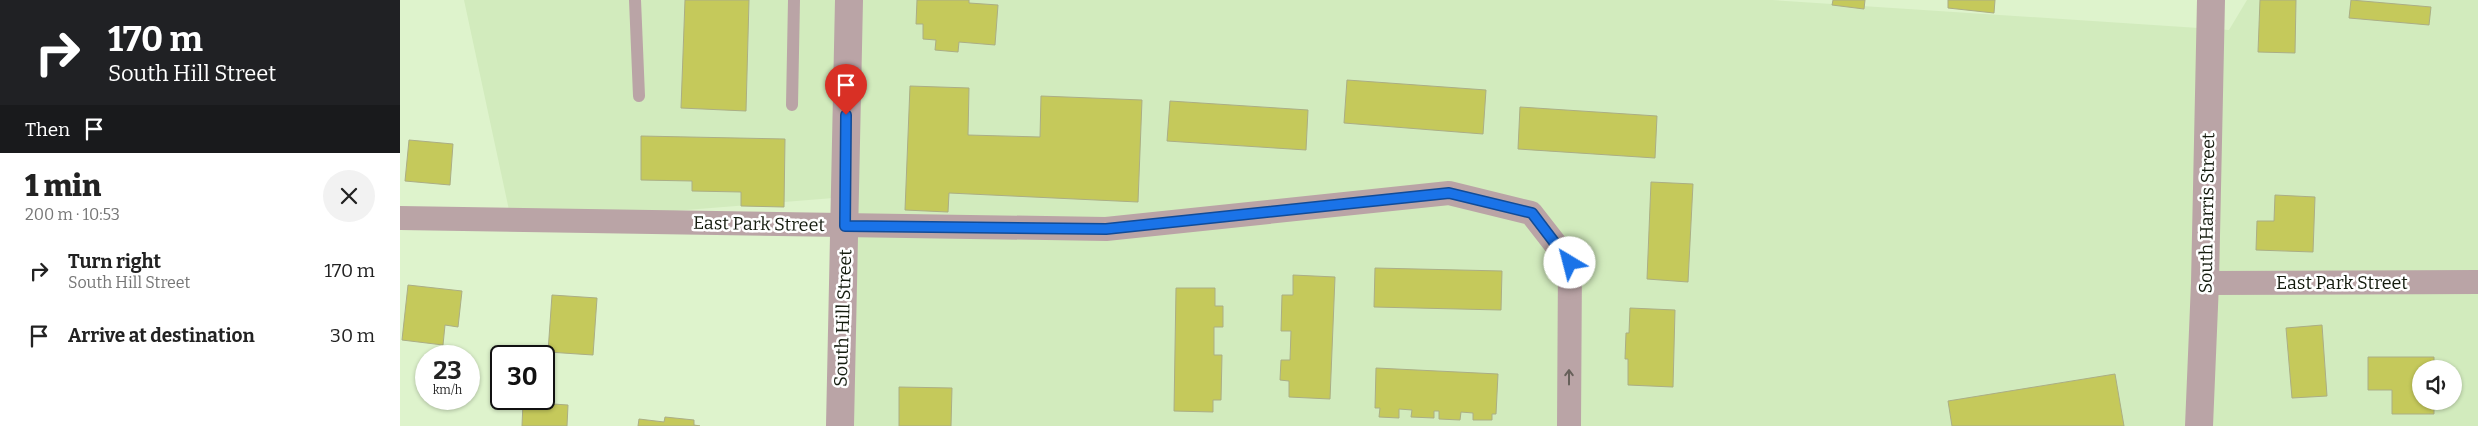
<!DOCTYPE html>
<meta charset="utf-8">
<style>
body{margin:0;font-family:Bitter,serif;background:#f2f2f2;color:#222;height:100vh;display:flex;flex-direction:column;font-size:19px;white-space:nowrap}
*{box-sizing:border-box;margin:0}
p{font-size:16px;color:#767676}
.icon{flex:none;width:28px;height:28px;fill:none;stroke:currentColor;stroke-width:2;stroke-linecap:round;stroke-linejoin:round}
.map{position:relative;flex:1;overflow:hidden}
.drawer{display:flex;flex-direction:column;background:#fff;width:400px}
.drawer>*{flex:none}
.guide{background:#202124;color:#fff;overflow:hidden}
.tools{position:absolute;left:2012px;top:360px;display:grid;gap:10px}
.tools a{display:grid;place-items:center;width:50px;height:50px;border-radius:50%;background:#fff;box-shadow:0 1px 4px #0004;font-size:25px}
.speed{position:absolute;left:15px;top:345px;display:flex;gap:10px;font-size:25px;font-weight:700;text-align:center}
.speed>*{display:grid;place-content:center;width:65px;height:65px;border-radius:50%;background:#fff;box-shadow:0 1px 4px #0004;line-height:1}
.speed small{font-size:12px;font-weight:400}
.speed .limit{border:2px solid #111;border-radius:8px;background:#fff;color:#111}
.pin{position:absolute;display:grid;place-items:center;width:42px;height:42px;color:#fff;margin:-51px -21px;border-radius:50% 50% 50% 0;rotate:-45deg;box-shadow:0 0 5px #0007}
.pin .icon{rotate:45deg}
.me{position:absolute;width:55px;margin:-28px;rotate:323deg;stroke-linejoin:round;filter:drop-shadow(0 0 4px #0008)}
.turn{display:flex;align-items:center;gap:18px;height:105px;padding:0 25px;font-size:22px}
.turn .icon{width:65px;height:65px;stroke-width:2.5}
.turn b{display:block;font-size:35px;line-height:42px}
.then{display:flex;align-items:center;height:48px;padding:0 25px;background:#0003;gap:10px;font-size:19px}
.round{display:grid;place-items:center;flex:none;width:52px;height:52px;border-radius:26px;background:#f2f2f2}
.head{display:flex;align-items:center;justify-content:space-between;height:85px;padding:0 25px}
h1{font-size:30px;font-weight:800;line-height:38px}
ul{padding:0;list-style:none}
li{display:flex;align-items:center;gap:15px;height:65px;padding:0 25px}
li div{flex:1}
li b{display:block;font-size:19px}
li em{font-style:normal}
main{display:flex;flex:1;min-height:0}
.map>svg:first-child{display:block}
</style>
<main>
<section class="drawer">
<div class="guide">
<div class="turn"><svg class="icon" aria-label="right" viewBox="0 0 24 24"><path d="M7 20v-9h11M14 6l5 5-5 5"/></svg><div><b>170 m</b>South Hill Street</div></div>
<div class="then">Then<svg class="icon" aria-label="arrive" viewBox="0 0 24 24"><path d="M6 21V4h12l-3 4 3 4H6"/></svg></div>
</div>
<div class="head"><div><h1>1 min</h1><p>200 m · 10:53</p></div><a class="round"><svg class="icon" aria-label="close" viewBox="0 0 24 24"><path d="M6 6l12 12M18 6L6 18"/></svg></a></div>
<ul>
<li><svg class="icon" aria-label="right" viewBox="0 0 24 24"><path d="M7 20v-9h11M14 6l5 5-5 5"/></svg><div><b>Turn right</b><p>South Hill Street</p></div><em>170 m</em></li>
<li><svg class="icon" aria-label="arrive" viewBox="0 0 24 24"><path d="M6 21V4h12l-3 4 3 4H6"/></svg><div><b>Arrive at destination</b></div><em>30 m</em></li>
</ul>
</section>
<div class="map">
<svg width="2078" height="426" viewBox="0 0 2078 426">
<rect width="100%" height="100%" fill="#def3cc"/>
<path fill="#d2ebbd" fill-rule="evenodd" d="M64 0H1372L1829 30 1847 0H2078V426H440L446 197 112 224ZM2021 369H2054V401H2021Z"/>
<path fill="#c5c95b" stroke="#abae85" d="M285 0H349L346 111 281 108Z
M517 0H569V3L598 5 595 45 559 42 558 52 535 50 536 40 523 39V24H516Z
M1433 0H1465L1464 9 1432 5Z
M1548 0H1595L1594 13 1548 8Z
M1860 0H1896L1895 53 1858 52Z
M1951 0 2031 7 2029 25 1949 18Z
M947 80 1086 90 1083 134 944 123Z
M510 86 569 88 568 135 640 137 641 96 742 100 738 202 549 193 548 212 505 210Z
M770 101 908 110 906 150 767 141Z
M1120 107 1257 116 1255 158 1118 149Z
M241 136 385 139 384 207 341 206V192L292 191V181L241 180Z
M9 140 53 144 50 185 5 181Z
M1251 182 1293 184 1288 282 1247 279Z
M1875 195 1915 197 1913 252 1856 250 1857 221H1874Z
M975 268 1102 271 1101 310 974 307Z
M893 275 935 277 930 399 889 397V381L880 380 881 360H890L891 331H881L882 295H893Z
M8 285 62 291 58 327 45 325 43 345 2 340Z
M776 288H815V306H823V327H814V355H822L821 400H813V412L774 411Z
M152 295 197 298 193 355 148 352Z
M1230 308 1275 310 1273 387 1228 385V359H1225L1226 333H1229Z
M1922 325 1927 396 1892 398 1886 328Z
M1968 357H2034V369H2021V401H2034V414H1992V390H1968Z
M976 368 1098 374 1096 414H1092V420H1073V413L1061 412 1060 420 1039 419V411H1034V418L1011 417 1012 410 999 409V418L979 417 980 408H975Z
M1715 374 1724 426H1552L1548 401Z
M499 387 552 388 551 426H499Z
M123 402 168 405 167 426H122Z
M265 417 294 420V425L300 426H238L239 419 264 422Z"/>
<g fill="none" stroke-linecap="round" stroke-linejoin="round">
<path stroke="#baa4a6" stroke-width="12" d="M235 0 239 96
M392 105 394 0"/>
<path stroke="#baa4a6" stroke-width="24" d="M0 218 706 229 1049 193 1131 213 1170 263 1169 426
M1805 283 2078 282"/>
<path stroke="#baa4a6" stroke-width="28" d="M440 426 449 0
M1799 426 1805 283 1811 0"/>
</g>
<defs><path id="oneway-shaft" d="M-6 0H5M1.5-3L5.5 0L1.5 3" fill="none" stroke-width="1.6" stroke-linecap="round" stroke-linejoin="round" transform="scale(1.25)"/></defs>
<use stroke="#67605a" href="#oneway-shaft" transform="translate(1169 377) rotate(-90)"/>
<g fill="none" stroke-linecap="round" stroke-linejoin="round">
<defs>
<path id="route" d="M446 115 445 226 706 229 1049 193 1132 213 1170 263"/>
</defs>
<use href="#route" stroke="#114b97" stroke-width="12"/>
<use href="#route" stroke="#1a73e8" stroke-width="9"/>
</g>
<g text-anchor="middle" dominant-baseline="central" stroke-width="5" stroke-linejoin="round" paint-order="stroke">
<g font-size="18" fill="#141b0e" stroke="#fff">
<text transform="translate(1807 213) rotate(-89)">South Harris Street</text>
<text transform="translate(359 224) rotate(1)">East Park Street</text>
<text x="1942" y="283">East Park Street</text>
<text transform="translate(443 318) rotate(-88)">South Hill Street</text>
</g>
</g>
</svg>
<div class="tools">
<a><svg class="icon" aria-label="sound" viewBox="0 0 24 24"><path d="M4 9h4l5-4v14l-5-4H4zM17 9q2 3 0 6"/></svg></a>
</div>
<div class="speed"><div>23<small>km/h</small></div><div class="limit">30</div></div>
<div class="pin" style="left:446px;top:115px;background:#d93025"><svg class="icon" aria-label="arrive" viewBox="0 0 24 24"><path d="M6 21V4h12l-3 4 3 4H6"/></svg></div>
<svg class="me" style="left:1170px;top:263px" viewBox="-20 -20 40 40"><circle r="19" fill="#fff"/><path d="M0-13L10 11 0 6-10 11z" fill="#1a73e8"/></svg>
</div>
</main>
